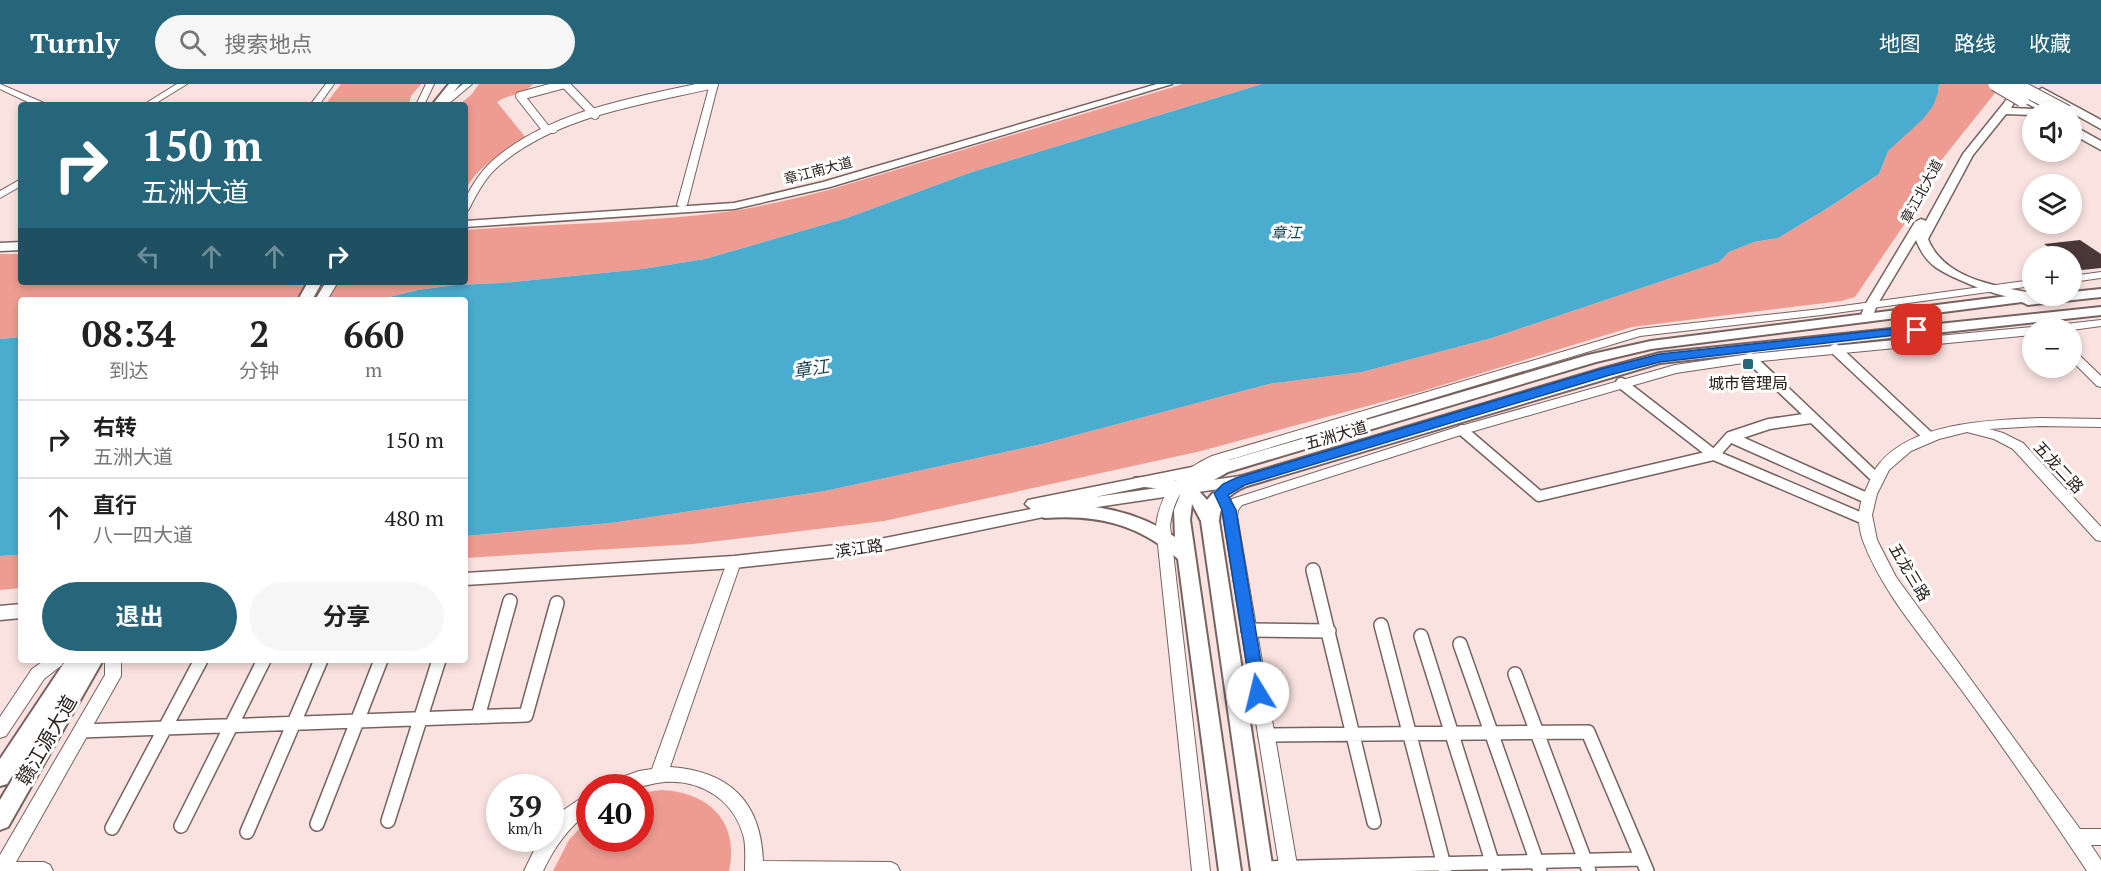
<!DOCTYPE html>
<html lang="zh">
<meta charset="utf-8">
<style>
body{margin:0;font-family:"PT Serif","Noto Sans SC",serif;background:#f6f6f6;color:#222;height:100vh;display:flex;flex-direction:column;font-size:22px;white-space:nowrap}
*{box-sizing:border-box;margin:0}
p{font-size:20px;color:#767676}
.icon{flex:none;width:33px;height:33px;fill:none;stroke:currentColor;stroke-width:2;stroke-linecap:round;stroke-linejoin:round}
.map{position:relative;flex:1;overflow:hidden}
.side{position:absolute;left:18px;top:213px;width:450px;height:366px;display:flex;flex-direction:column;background:#fff;border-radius:6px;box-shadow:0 3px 9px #0003}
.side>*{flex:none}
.top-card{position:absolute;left:18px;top:18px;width:450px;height:183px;border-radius:6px;box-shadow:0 3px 9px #0003;background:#26657a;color:#fff;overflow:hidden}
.controls{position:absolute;left:2022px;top:18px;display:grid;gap:12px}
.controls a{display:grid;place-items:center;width:60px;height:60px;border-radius:50%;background:#fff;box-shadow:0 3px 9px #0003;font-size:30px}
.speed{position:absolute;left:486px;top:690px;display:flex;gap:12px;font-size:30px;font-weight:700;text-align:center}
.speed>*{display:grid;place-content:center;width:78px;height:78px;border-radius:50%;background:#fff;box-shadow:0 3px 9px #0003;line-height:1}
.speed small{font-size:15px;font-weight:400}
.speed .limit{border:9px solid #d22;background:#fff;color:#111}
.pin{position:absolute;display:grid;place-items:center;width:51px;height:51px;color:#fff;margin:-26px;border-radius:12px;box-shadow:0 3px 9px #0006}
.me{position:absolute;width:66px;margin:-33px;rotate:351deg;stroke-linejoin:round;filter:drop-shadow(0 0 4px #0008)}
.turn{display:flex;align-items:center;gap:21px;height:126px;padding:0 24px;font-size:27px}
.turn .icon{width:78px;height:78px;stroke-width:2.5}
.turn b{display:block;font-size:42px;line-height:51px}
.lanes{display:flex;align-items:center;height:57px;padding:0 24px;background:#0003;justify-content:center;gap:30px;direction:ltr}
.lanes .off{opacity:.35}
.eta{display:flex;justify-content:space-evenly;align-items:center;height:102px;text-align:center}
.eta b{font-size:36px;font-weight:700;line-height:42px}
.primary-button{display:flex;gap:12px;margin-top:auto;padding:12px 24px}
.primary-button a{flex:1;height:69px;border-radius:36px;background:#26657a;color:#fff;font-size:24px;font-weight:700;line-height:69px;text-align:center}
.primary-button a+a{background:#f6f6f6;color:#222}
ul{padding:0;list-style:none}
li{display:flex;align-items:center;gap:18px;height:78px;padding:0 24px;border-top:2px solid #e0e0e0}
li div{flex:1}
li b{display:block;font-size:22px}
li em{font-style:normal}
header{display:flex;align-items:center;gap:36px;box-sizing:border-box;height:84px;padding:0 30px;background:#26657a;color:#fff}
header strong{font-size:28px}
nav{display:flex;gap:33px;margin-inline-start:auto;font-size:21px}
.search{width:420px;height:54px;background:#f6f6f6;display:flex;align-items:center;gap:15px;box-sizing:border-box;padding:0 21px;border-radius:33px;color:#767676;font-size:22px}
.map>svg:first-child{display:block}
</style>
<header>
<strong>Turnly</strong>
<div class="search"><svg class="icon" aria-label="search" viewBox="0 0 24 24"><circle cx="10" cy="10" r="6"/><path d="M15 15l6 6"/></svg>搜索地点</div>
<nav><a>地图</a><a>路线</a><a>收藏</a></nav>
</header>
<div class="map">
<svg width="2101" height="787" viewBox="0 0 2101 787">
<rect width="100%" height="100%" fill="#f9e2df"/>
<path fill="#ee9c91" d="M341 0H421L411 12 409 21H325Z
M479 0H533C524 11 509 10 497 18L526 54C502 68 479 81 465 106V21H459L472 10Z
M1183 0H1262L972 88 847 134 705 175 643 185 502 199 455 201 418 206 378 216H21V253L0 255V170H21V198H465V146C551 140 639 139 725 128 761 123 797 114 832 105Z
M1939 0H1991L1999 4 1935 84 1910 132 1855 213 1841 217 1632 243 1423 307 1201 367 884 437 693 460 465 474V452L611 439 825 407 1042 360 1269 300 1362 288 1492 254 1719 178 1729 168 1754 158 1778 154 1831 122 1879 90 1888 67 1938 9Z
M21 471V504L0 506V472Z
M661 706C708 708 740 737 729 787H553L569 756 589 734 590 754H640L641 709Z"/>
<path fill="#4aacce" d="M1262 0H1939L1938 9 1933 22 1923 35 1888 67 1879 90 1831 122 1778 154 1754 158 1729 168 1719 178 1492 254 1362 288 1269 300 1042 360 825 407 611 439 465 452V216H378L418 206 455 201 502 199 643 185 705 175 847 134 972 88Z
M21 253V471L0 472V255Z"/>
<path fill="#4a3836" d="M2080 156 2101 170V184L2082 186 2072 179V172H2062L2044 160Z"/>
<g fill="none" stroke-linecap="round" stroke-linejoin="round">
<defs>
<path id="minor-far2" d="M553 45H546L520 12 565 0 595 31
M465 124C473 108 482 91 496 79 555 28 641 17 714 0"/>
<path id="minor-far1" d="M1835 265 1929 353
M1750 274 1875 393
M1621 299 1714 371 1864 435
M1462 346 1539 412 1714 371 1730 353 1769 340 1811 334
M1730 353 1869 415"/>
<path id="minor" d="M1313 486 1374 738
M1381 541 1445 785
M1248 546 1329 547
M1421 552 1495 787
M1460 560 1540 787
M1515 590 1589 787
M478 633 510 517
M81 647 526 631 557 519
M1265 651 1588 648 1647 787
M388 737 439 576
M317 740 381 576
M181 742 264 576
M112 744 201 576
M247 748 321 576
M1261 784 1642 775"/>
<path id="tertiary" d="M0 0 44 19 45 21H34L0 5Z
M177 0H187L153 21H143Z
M326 0H334L319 21H310Z
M426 0H434L424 21H416Z
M463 0H472L447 21H438Z
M710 0H718L687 121 682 124 677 121Z
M21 95V102L0 114V107Z
M2101 188V194L2072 198V192Z
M2032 196V202L1821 231 1640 252 1222 378C1191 393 1174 407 1170 442L1210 787H1192L1156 442C1160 407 1181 386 1212 372L1639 245 1821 225Z
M326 198H338L327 216H315Z
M2101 236V242L2072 246 2050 244 2056 241Z
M2032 243 2036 244H2032V251L1750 278 1676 289 1467 349 1242 421 1238 426 1237 432 1298 787H1280L1223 432 1224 425 1232 415 1457 343 1675 281 1750 270Z
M2072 267 2076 268 2101 292V303L2097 302 2072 277Z
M2040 334 2101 335V343L2040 342 1989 345 2003 349 2023 359 2101 443V457L2096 456 2013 365 1994 355 1967 348 1939 355 1911 367 1889 386 1877 410 1872 431 1877 456 1896 493 2080 745H2101V761H2091L2101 776V787H2087C2046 725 2004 664 1960 604 1926 557 1884 512 1863 457 1856 436 1858 420 1868 401 1871 394 1874 386 1879 380 1913 338 1990 336 2040 334Z
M734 473 739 474 741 478 670 683C729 687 761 717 763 777L891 778 897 781 900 787H745C745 777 746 764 744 754 735 717 702 695 664 698 653 699 642 703 632 704 622 704 613 704 604 704L606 699 639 687 652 685 727 478 729 474Z
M45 576H64L62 581 44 595 6 652 0 654V633L32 585Z
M105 576H121V592L16 778H44L50 781 53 787H0V771L105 591Z
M590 708V727C568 744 555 762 543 787H524L540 754H550V740L562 727Z"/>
<path id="secondary" d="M1157 0H1172L830 103 734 125 465 143V137L734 119 823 98Z
M2017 0H2027L2021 8 2054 28H2043L2017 14 2011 24 2034 25 2039 28H2032V31L2006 30 1973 71 1928 155C1944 195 1995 202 2032 209V212H2037C2023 225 1949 194 1934 182 1925 175 1920 166 1916 156L1877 221 1872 234 1866 238 1861 237 1860 234 1865 221 1915 138 1921 135 1926 137 1963 70 2004 19 2010 10 2007 7 2009 5H2014Z
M21 158V166L0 167V159Z
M1227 376 1232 377 1234 381 1232 385 1095 413 1247 391 1255 396 1252 400 1077 426 865 470 734 484 465 501V489L734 472 865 458 1031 425 1025 420 1028 416 1033 415Z
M21 520V534L0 536V522Z"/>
<path id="primary" d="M449 0H460L443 21H432Z
M308 198H322L312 216H298Z
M2101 205V213L2028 221 2022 218 1651 265 1596 278 1228 388 1212 397 1199 407 1207 416 1217 404 1235 394 1601 285 1660 269 2101 223V231L1660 279 1247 402C1230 409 1220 418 1219 437L1273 787H1251L1201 437 1192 420 1190 436 1241 787H1219L1178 475C1139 440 1096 430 1045 434L1039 432 1036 428 1039 424 1045 422C1092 419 1135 426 1175 453L1174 426 1180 411 1163 405 1135 402 1133 398 1135 394 1163 393 1187 400 1200 389 1216 380 1588 271 1651 257 2032 209V212H2072V208Z
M66 576H103L8 743 0 746V716L40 649 7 700 0 702V675Z"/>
<path id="trunk" d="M2042 4 2101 36V45L2038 10 2036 8Z
M2072 41 2101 57V66L2072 50Z"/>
</defs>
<use href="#minor-far2" stroke="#766360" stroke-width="10"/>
<use href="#minor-far1" stroke="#766360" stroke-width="13"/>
<use href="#minor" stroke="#766360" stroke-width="16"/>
<use href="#tertiary" stroke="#766360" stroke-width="2"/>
<use href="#secondary" stroke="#766360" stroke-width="3"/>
<use href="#primary" stroke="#766360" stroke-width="4"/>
<use href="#trunk" stroke="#766360" stroke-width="3"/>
<use href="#minor-far2" stroke="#fff" stroke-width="8"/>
<use href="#minor-far1" stroke="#fff" stroke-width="10"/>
<use href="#minor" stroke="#fff" stroke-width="13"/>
<use href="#tertiary" fill="#fff" fill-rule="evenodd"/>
<use href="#secondary" fill="#fff" fill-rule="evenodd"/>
<use href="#primary" fill="#fff" fill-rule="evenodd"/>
<use href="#trunk" fill="#fff" fill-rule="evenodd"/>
<defs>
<path id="trunk-bridge" d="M1995 0 2022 16
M2014 0 2067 28"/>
</defs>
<use href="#trunk-bridge" stroke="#766360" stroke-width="15" stroke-linecap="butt"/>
<use href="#trunk-bridge" stroke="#fff" stroke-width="13"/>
</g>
<path fill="#1a73e8" stroke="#114b97" stroke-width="1.5" d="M1917 242 1922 243V248L1660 278 1610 291 1245 401 1228 411 1236 426 1266 609 1264 614 1258 616 1252 614 1222 426 1214 409 1223 400 1236 394 1601 285 1660 270Z"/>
<rect fill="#26657a" stroke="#fff" stroke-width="2" x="1742" y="274" width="12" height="12" rx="3"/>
<g text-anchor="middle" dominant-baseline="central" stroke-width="6" stroke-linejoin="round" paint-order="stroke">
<g font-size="14" fill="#28201e" stroke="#fff">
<text transform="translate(818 86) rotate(-15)">章江南大道</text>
<text transform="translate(1921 107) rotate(-61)">章江北大道</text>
</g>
<g font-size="15" font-style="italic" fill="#164150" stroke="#fff">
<text x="1286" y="148">章江</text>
</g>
<g font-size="16" fill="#28201e" stroke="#fff">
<text x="1748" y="299">城市管理局</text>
</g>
<g font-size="16" fill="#28201e" stroke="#fff">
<text transform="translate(1336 351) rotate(-16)">五洲大道</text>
<text transform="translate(2059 383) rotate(47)">五龙二路</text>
<text transform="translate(859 464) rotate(-8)">滨江路</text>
<text transform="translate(1910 488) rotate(59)">五龙三路</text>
</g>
<g font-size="18" font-style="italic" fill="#164150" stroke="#fff">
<text transform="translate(811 284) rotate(-9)">章江</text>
</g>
<g font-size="20" fill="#28201e" stroke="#fff">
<text transform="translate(46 656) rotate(-60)">赣江源大道</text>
</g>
</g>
</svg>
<div class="controls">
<a><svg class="icon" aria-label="sound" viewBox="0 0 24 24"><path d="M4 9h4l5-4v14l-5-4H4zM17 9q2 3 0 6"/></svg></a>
<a><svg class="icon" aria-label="layers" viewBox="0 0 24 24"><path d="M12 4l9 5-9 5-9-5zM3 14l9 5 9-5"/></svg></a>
<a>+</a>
<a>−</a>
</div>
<div class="speed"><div>39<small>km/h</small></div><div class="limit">40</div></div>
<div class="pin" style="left:1917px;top:246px;background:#d93025"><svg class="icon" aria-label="arrive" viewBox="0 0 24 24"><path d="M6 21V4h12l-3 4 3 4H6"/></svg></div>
<svg class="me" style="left:1258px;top:609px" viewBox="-20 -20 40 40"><circle r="19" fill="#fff"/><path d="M0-13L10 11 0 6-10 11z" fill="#1a73e8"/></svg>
<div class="top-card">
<div class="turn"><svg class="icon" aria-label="right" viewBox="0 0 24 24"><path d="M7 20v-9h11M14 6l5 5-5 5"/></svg><div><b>150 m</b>五洲大道</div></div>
<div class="lanes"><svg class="icon off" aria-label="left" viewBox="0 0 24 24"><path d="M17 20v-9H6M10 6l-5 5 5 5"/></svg><svg class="icon off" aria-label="ahead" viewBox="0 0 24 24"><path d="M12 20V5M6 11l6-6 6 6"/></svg><svg class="icon off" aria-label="ahead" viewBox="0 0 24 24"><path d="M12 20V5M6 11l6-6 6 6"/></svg><svg class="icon" aria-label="right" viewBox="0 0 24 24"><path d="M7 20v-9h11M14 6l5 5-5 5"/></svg></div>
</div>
<section class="side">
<div class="eta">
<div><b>08:34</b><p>到达</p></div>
<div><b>2</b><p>分钟</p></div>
<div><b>660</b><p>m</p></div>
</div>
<ul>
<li><svg class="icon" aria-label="right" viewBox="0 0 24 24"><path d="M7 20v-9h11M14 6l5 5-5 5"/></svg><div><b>右转</b><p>五洲大道</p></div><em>150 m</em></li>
<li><svg class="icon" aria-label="ahead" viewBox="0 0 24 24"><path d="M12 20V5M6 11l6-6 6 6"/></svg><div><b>直行</b><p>八一四大道</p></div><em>480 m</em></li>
</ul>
<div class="primary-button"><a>退出</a><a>分享</a></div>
</section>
</div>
